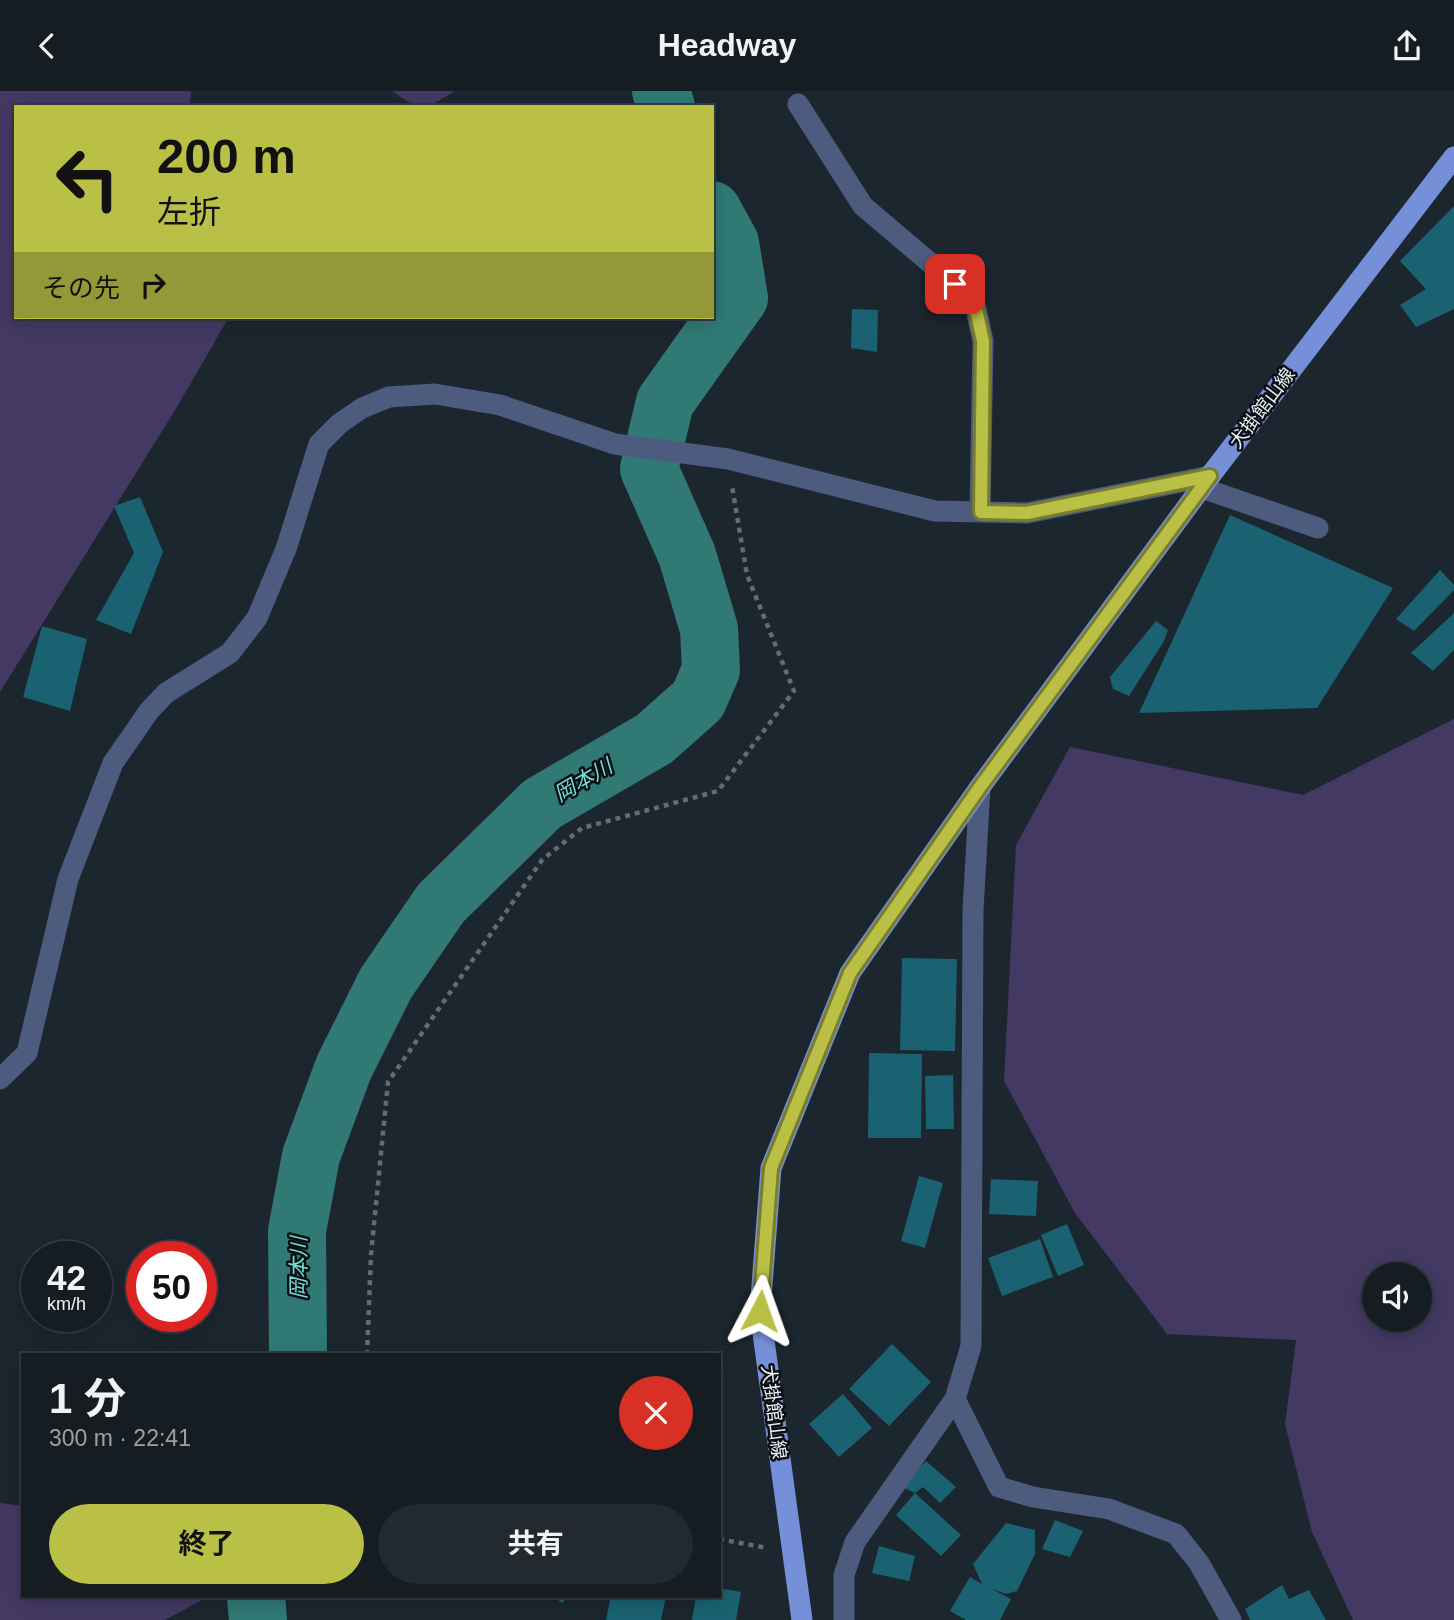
<!DOCTYPE html>
<html lang="ja">
<meta charset="utf-8">
<style>
body{margin:0;font-family:Helvetica,"Noto Sans JP",sans-serif;background:#22292f;color:#f1f3f6;height:100vh;display:flex;flex-direction:column;font-size:26px;white-space:nowrap}
*{box-sizing:border-box;margin:0}
p{font-size:23px;color:#9da1a5}
.icon{flex:none;width:38px;height:38px;fill:none;stroke:currentColor;stroke-width:2;stroke-linecap:round;stroke-linejoin:round}
.map{position:relative;flex:1;overflow:hidden}
.side{position:absolute;left:21px;top:1262px;width:700px;height:245px;display:flex;flex-direction:column;background:#151c22;border-radius:0px;box-shadow:0 4px 18px #0003,0 0 0 2px #343a40}
.side>*{flex:none}
.banner{position:absolute;left:14px;top:14px;width:700px;height:214px;border-radius:0px;box-shadow:0 4px 18px #0003,0 0 0 2px #343a40;background:#bac045;color:#111;overflow:hidden}
.tools{position:absolute;left:1362px;top:1171px;display:grid;gap:14px}
.tools a{display:grid;place-items:center;width:70px;height:70px;border-radius:50%;background:#151c22;box-shadow:0 4px 18px #0003,0 0 0 2px #343a40;font-size:35px}
.speed{position:absolute;left:21px;top:1150px;display:flex;gap:14px;font-size:35px;font-weight:700;text-align:center}
.speed>*{display:grid;place-content:center;width:91px;height:91px;border-radius:50%;background:#151c22;box-shadow:0 4px 18px #0003,0 0 0 2px #343a40;line-height:1}
.speed small{font-size:18px;font-weight:400}
.speed .limit{border:10px solid #d22;background:#fff;color:#111}
.pin{position:absolute;display:grid;place-items:center;width:60px;height:60px;color:#fff;margin:-30px;border-radius:14px;box-shadow:0 4px 10px #0006}
.me{position:absolute;width:77px;margin:-38px;rotate:4deg;stroke-linejoin:round;filter:drop-shadow(0 0 5px #0008)}
.turn{display:flex;align-items:center;gap:24px;height:147px;padding:0 28px;font-size:32px}
.turn .icon{width:91px;height:91px;stroke-width:2.5}
.turn b{display:block;font-size:49px;line-height:60px}
.then{display:flex;align-items:center;height:66px;padding:0 28px;background:#0003;gap:14px;font-size:26px}
.round{display:grid;place-items:center;flex:none;width:74px;height:74px;border-radius:37px;background:#22292f}
.summary{display:flex;align-items:center;justify-content:space-between;height:119px;padding:0 28px}
h1{font-size:42px;font-weight:700;line-height:52px}
.action{display:flex;gap:14px;margin-top:auto;padding:14px 28px}
.action a{flex:1;height:80px;border-radius:42px;background:#bac045;color:#111;font-size:28px;font-weight:700;line-height:80px;text-align:center}
.action a+a{background:#22292f;color:#f1f3f6}
header{display:flex;justify-content:space-between;align-items:center;height:91px;padding:0 28px;background:#151c22;font-size:32px;font-weight:700}
.map>svg:first-child{display:block}
</style>
<header><svg class="icon" aria-label="back" viewBox="0 0 24 24"><path d="M15 5l-7 7 7 7"/></svg>Headway<svg class="icon" aria-label="share" viewBox="0 0 24 24"><path d="M12 15V3M7 8l5-5 5 5M5 13v7h14v-7"/></svg></header>
<div class="map">
<svg width="1454" height="1529" viewBox="0 0 1454 1529">
<rect width="100%" height="100%" fill="#1c262e"/>
<path fill="#433963" fill-rule="evenodd" d="M0 0H191L190 16H16V226H229L177 316 0 601Z
M392 0H455C423 19 423 22 392 0Z
M1454 628V1529H1353L1312 1441 1285 1333 1296 1249 1167 1243 1075 1122 1004 990 1016 754 1070 656 1303 704ZM1374 1183H1419V1228H1374Z
M0 1412 23 1415V1505H203L202 1509 165 1529H0Z"/>
<g fill="none" stroke-linecap="round" stroke-linejoin="round">
<path stroke="#307975" stroke-width="58" d="M661 0 666 16
M298 1264 297 1140 311 1065 344 976 386 892 441 812 542 713 654 648 698 609 711 579 709 538 687 464 649 378 665 311 739 207 730 152 712 119
M256 1505 258 1529"/>
</g>
<path fill="#1a6271" d="M1454 115V218L1416 236 1400 214 1426 198 1400 170Z
M852 218 878 219 877 261 851 257Z
M140 406 163 461 131 543 96 529 134 462 114 415Z
M1230 424 1393 497 1317 617 1139 622Z
M1440 479 1454 494V499L1414 540 1396 528Z
M1454 522V559L1433 580 1411 562Z
M1156 530 1168 539 1164 550 1129 605 1113 598 1110 586Z
M42 535 87 548 70 620 23 606Z
M902 867 957 868 955 960 900 959Z
M869 962 922 963 921 1047H868Z
M953 984 954 1038H926L925 985Z
M919 1085 943 1092 925 1157 901 1150Z
M991 1088 1038 1090 1036 1125 989 1123Z
M1067 1133 1084 1174 1058 1185 1041 1144Z
M1040 1148 1053 1186 1002 1205 988 1167Z
M892 1253 931 1291 889 1335 849 1298Z
M843 1303 872 1337 839 1366 809 1333Z
M926 1370 956 1396 940 1412 923 1396 915 1402 961 1444 941 1465 896 1424 915 1402 902 1396Z
M1055 1429 1083 1440 1070 1466 1042 1458Z
M1006 1432 1035 1439V1463L1017 1500 1006 1503 992 1498 1011 1508 1000 1529H966L950 1520 970 1486 982 1493 973 1473Z
M879 1455 915 1465 909 1490 872 1482Z
M1282 1494 1289 1508 1309 1499 1326 1529H1250L1245 1518Z
M719 1497 741 1501 736 1529H692L696 1505H719Z
M553 1505H568L562 1512Z
M611 1505H666L661 1529H606Z"/>
<g fill="none" stroke-linecap="round" stroke-linejoin="round">
<path stroke="#636c73" stroke-width="4.5" stroke-dasharray="5 5" stroke-linecap="butt" d="M367 1264 371 1164 388 991 542 769 582 737 718 700 794 600 747 484 732 395
M719 1448 767 1457"/>
<path stroke="#4d5b7e" stroke-width="21" d="M798 13 863 115 974 209 983 250 980 421
M1202 397 1318 437
M0 988 27 962 68 788 113 672 149 620 166 602 230 562 257 527 286 458 319 353 339 333 362 317 389 306 435 303 500 314 615 353 728 368 935 420 1027 422 1210 385
M955 1308 999 1396 1033 1406 1109 1418 1176 1443 1199 1472 1231 1529
M844 1529V1484L855 1451 955 1308 971 1255 973 819 980 696"/>
<path stroke="#7590d8" stroke-width="21" d="M802 1529 760 1220 771 1077 850 882 980 696 1210 385 1454 66"/>
</g>
<g fill="none" stroke-linecap="round" stroke-linejoin="round">
<defs>
<path id="route" d="M760 1220 771 1077 850 882 980 696 1210 385 1027 422 981 421 983 250 974 209 955 193"/>
</defs>
<use href="#route" stroke="#797d2d" stroke-width="18"/>
<use href="#route" stroke="#bac045" stroke-width="12"/>
</g>
<g text-anchor="middle" dominant-baseline="central" stroke-width="5" stroke-linejoin="round" paint-order="stroke">
<g font-size="19" fill="#e9f0f5" stroke="#0a0e12">
<text transform="translate(1262 317) rotate(-53)">犬掛館山線</text>
<text transform="translate(774 1321) rotate(83)">犬掛館山線</text>
</g>
<g font-size="21" font-style="italic" fill="#72e0d9" stroke="#0a0e12">
<text transform="translate(583 689) rotate(-30)">岡本川</text>
<text transform="translate(298 1177) rotate(-90)">岡本川</text>
</g>
</g>
</svg>
<div class="tools">
<a><svg class="icon" aria-label="sound" viewBox="0 0 24 24"><path d="M4 9h4l5-4v14l-5-4H4zM17 9q2 3 0 6"/></svg></a>
</div>
<div class="speed"><div>42<small>km/h</small></div><div class="limit">50</div></div>
<div class="pin" style="left:955px;top:193px;background:#d93025"><svg class="icon" aria-label="arrive" viewBox="0 0 24 24"><path d="M6 21V4h12l-3 4 3 4H6"/></svg></div>
<svg class="me" style="left:760px;top:1220px" viewBox="-20 -20 40 40"><path d="M0-17L14 15 0 8-14 15z" fill="#bac045" stroke="#fff" stroke-width="4"/></svg>
<div class="banner">
<div class="turn"><svg class="icon" aria-label="left" viewBox="0 0 24 24"><path d="M17 20v-9H6M10 6l-5 5 5 5"/></svg><div><b>200 m</b>左折</div></div>
<div class="then">その先<svg class="icon" aria-label="right" viewBox="0 0 24 24"><path d="M7 20v-9h11M14 6l5 5-5 5"/></svg></div>
</div>
<section class="side">
<div class="summary"><div><h1>1 分</h1><p>300 m · 22:41</p></div><a class="round" style="background:#d93025;color:#fff"><svg class="icon" aria-label="close" viewBox="0 0 24 24"><path d="M6 6l12 12M18 6L6 18"/></svg></a></div>
<div class="action"><a>終了</a><a>共有</a></div>
</section>
</div>
